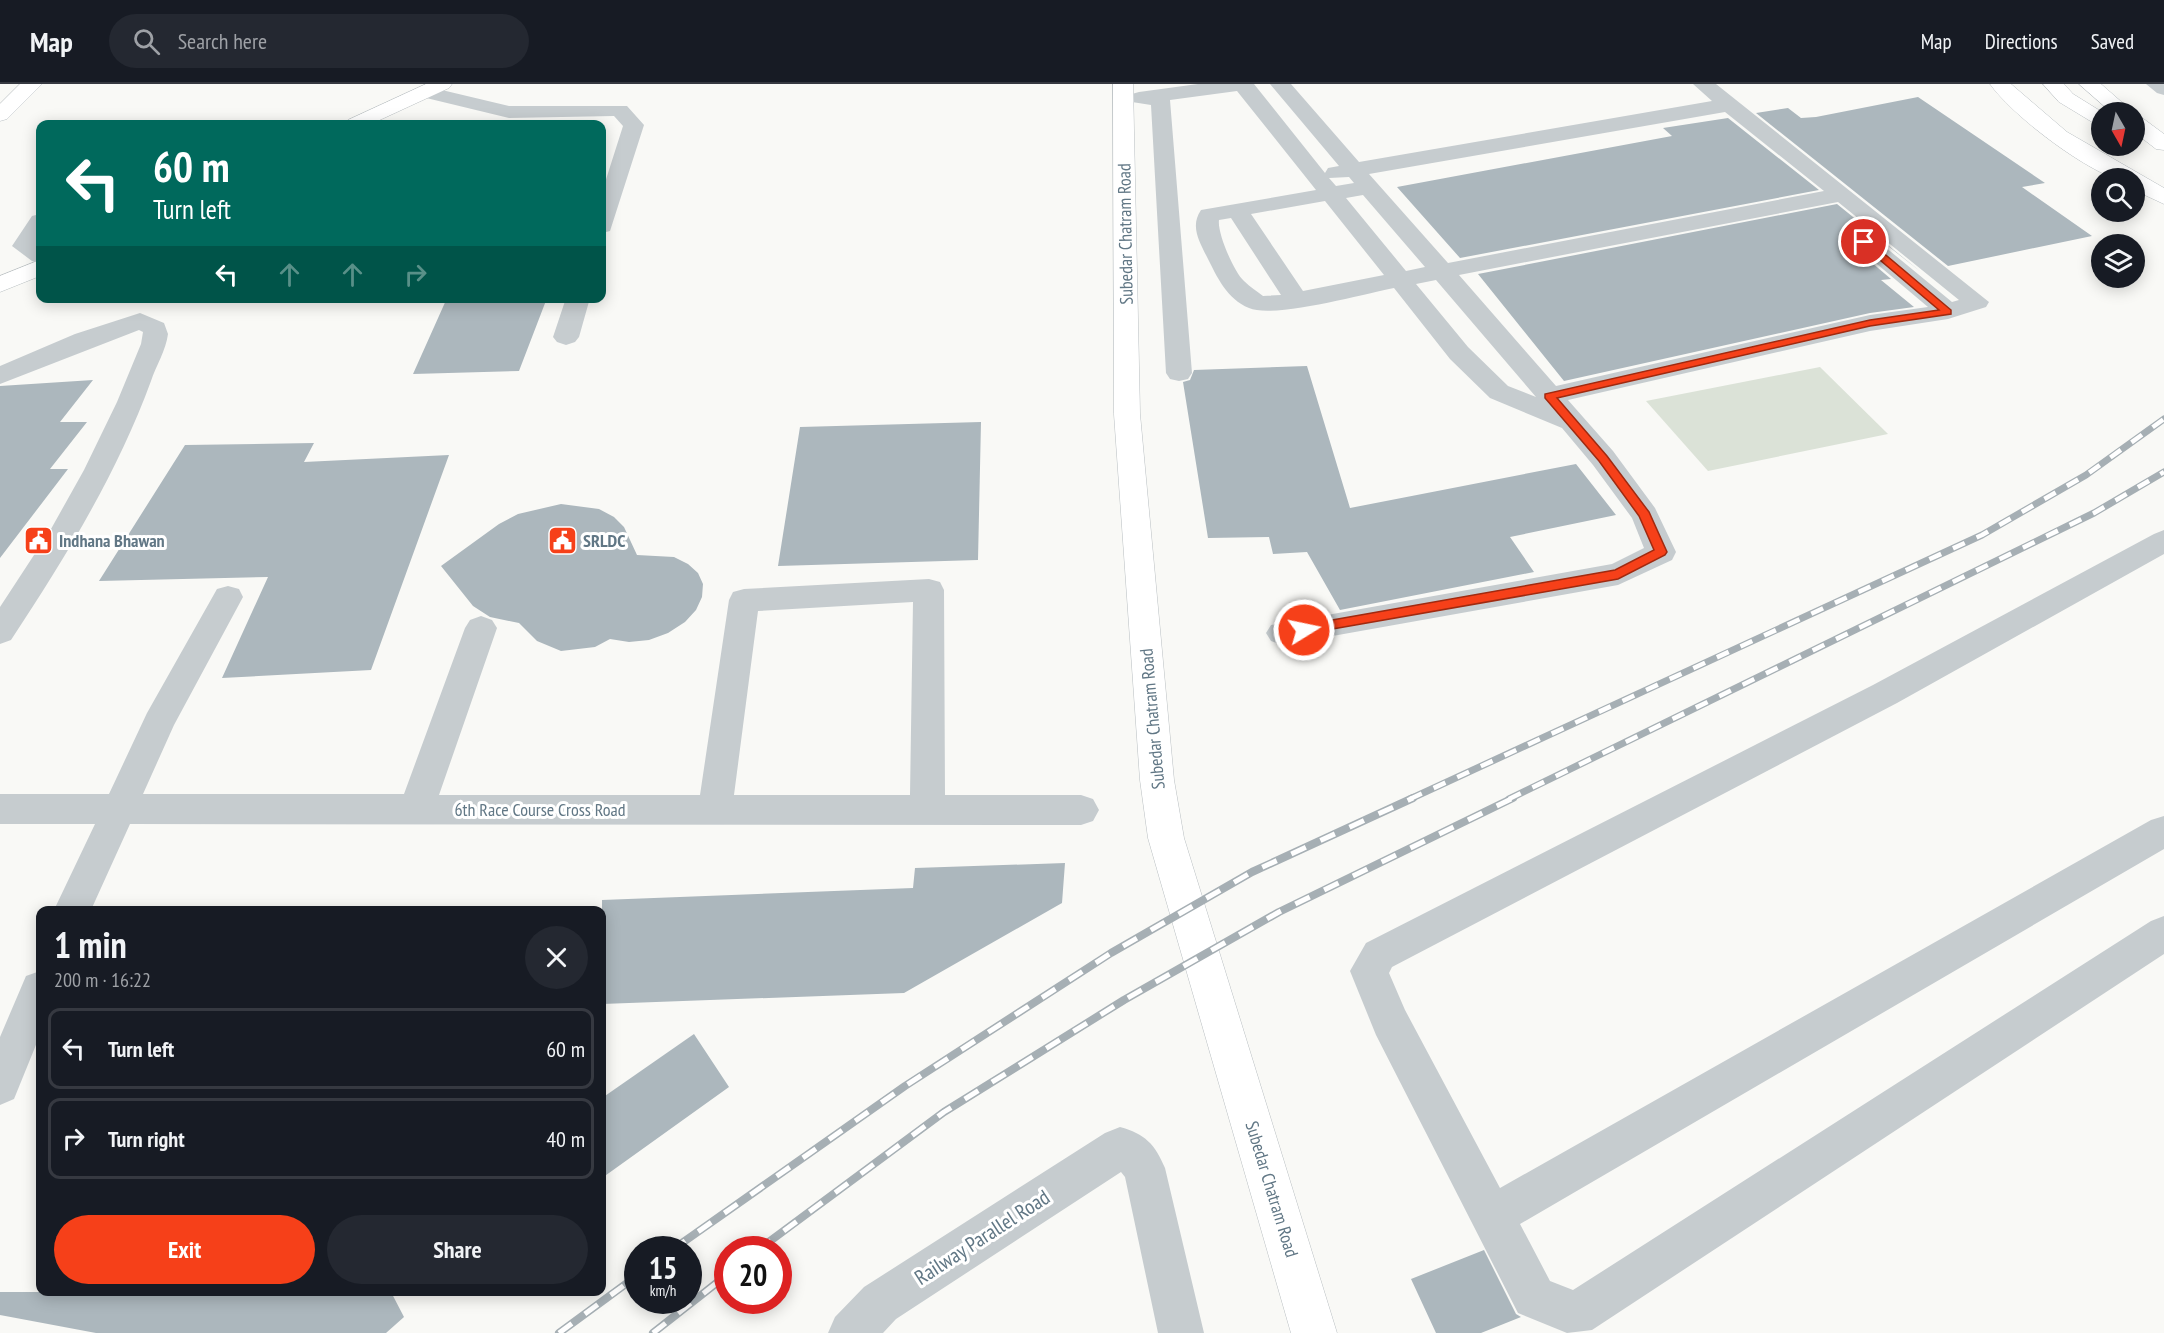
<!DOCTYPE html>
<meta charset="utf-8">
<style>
body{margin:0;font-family:"PT Sans Narrow",sans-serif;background:#242831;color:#f1f3f6;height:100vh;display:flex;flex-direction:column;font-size:22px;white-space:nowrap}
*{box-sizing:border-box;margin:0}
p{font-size:20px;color:#9ea1a6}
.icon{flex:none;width:33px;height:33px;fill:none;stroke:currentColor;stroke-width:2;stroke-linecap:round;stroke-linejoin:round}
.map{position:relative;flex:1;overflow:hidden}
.drawer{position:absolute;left:36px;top:822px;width:570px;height:390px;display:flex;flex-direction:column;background:#171b24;border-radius:12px;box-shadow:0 3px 15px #0003}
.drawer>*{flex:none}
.guide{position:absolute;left:36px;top:36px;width:570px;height:183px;border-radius:12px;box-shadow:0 3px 15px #0003;background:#00695c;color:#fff;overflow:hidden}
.needle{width:39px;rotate:171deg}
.tools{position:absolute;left:2091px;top:18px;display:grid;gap:12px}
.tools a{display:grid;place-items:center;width:54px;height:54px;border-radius:50%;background:#171b24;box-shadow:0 3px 15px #0003;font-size:30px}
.speed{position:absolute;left:624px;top:1152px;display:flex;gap:12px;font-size:30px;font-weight:700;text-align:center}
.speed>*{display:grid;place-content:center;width:78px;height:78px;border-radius:50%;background:#171b24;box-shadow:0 3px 15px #0003;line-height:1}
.speed small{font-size:15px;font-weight:400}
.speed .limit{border:9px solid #d22;background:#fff;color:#111}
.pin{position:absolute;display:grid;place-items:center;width:51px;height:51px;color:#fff;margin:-26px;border:3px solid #fff;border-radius:50%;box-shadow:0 2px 6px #0007}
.me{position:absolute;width:66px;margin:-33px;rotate:80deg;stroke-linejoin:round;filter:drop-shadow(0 0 4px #0008)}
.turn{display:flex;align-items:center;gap:21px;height:126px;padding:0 18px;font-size:27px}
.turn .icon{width:78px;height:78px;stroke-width:2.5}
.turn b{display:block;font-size:42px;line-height:51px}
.lanes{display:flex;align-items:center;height:57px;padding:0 18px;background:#0003;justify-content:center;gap:30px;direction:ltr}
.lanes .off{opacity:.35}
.round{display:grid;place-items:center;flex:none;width:63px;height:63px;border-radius:32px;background:#242831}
.head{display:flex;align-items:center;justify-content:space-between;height:102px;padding:0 18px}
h1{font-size:36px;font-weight:700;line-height:45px}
.primary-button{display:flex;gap:12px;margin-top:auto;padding:12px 18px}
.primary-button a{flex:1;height:69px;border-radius:36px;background:#f64019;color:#fff;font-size:24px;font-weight:700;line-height:69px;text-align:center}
.primary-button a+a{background:#242831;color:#f1f3f6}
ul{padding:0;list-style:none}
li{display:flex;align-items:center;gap:18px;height:81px;margin:0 12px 9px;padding:0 6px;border:3px solid #363941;border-radius:12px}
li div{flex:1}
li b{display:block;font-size:22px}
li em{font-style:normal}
header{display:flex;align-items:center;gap:36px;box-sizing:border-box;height:84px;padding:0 30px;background:#171b24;border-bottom:2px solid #363941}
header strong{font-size:28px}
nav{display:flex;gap:33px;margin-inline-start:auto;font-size:21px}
.search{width:420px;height:54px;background:#242831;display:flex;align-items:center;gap:15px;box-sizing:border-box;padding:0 21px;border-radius:33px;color:#9ea1a6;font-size:22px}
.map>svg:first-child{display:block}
</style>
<header>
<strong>Map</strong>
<div class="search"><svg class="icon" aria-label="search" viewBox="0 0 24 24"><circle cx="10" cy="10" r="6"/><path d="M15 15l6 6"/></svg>Search here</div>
<nav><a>Map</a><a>Directions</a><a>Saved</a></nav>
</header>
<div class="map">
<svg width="2164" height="1249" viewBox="0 0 2164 1249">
<rect width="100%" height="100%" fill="#f9f9f6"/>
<path fill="#dbe2d7" d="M1820 283 1888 350 1708 387 1646 317Z"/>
<path fill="#acb7bd" d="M1918 13 2045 99 2022 103 2092 152 1948 182 1756 29 1788 24 1801 34 1816 33Z
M1728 34 1819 106 1460 174 1397 103 1672 52 1663 44Z
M1837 120 1921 188 1869 147H1852L1846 153 1851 161 1891 195 1881 196 1914 223 1870 229 1564 297 1478 190Z
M447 214H547L519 287 413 290Z
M1307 282 1350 424 1576 380 1616 431 1510 453 1534 488 1340 526 1307 468 1273 470 1269 453 1208 454 1183 298 1190 296 1194 286Z
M93 296 60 338H87L50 385H68L0 474V302Z
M981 338 978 476 778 482 800 343Z
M314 359 304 378 449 371 371 586 222 594 268 493 99 497 185 361Z
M561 420 599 425 614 433 624 443 637 471 674 473 688 480 698 489 703 500 702 513 696 526 685 538 668 549 649 556 629 558 610 555 595 563 561 567 537 557 519 539 490 533 473 522 441 482 499 440 518 430Z
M1065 779 1062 819 904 909 602 920V816L913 804 915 784Z
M694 950 729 1003 602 1094V1014Z
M1484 1166 1516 1230 1521 1233 1481 1249H1436L1411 1195Z
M0 1208H391L404 1233 386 1249H96L0 1231Z"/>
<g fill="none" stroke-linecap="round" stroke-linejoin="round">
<defs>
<path id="major" d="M20 0H42L7 35 0 37V20Z
M426 0H452L449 4 371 40H345L348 36Z
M1113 0H1133L1140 330 1174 696 1184 754 1337 1249H1291L1148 754 1140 696 1114 330Z
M1990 0H2011L2067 48 2164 104V120L2134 106V94C2127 94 2118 96 2111 93 2076 79 2012 31 1990 0Z
M2043 0H2064L2073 10 2102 28V44L2059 18Z
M2079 0H2101L2133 28H2111Z
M2134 31 2141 33 2164 50V66L2156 65 2134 48Z
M40 176V192L0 208V192Z"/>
</defs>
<use href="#major" stroke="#b9bfc2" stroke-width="1"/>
<path fill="#c6cccf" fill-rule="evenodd" d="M1198 0H1254L1325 89 1328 84 1339 82 1270 0H1291L1359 78 1712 17 1693 0H1716L1989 218 1986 223 1948 235 1870 247 1568 316 1613 367 1655 424 1676 468 1672 476 1618 501 1282 561 1271 557 1266 549 1271 541 1612 480 1644 464 1632 434 1593 381 1562 344 1490 314 1450 275 1394 204C1364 210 1273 235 1249 224 1227 215 1217 193 1207 173 1199 157 1190 142 1201 126L1316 106 1237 7 1170 16 1192 289 1188 295 1179 297 1170 295 1166 289 1151 21 1132 18 1129 14 1132 10 1139 8ZM1725 28 1824 107 1448 179 1369 90ZM1349 93 1354 99 1336 102 1329 94ZM1363 111 1425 183 1406 187 1346 114ZM1325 117 1384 191 1303 207 1251 130ZM1838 118 1959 216 1952 218 1868 149H1852L1848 154 1852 159 1928 223 1870 231 1556 302 1459 191ZM1231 134 1281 211 1263 212C1257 207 1250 203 1244 197 1234 188 1217 149 1219 136ZM1436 196 1536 313 1508 302 1468 263 1416 200Z
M2146 0H2164V11L2157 9Z
M425 2 509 22H627L644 41 610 147 602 149V108L623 42 614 32 509 34 418 12 415 8 418 4Z
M40 130V154L37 160 40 162V179L32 177 12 162 32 132Z
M566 214H590L579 253 575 258 566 261 557 258 553 253Z
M140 229 164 239 168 250C166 266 156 282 151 297 117 390 65 474 11 556L0 560V523L51 445 84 386 117 318 141 260 143 248 139 246 0 300V282L75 250Z
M2164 446V470L1897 619 1392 883 1389 889 1405 926 1500 1104 2151 736 2164 732V765L1520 1140 1550 1197 1573 1206 2151 837 2164 832V870L1592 1246 1567 1249 1518 1229 1376 951 1350 887 1366 859 1873 601 2154 450Z
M929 495 940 498 944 506 945 711H1081L1093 715 1099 726 1093 737 1081 741 130 740 91 826H54L95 740H0V710H109L147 629 217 505 228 502 239 505 243 513 174 641 143 710H404L465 544 470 536 481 532 492 536 497 544 439 711H700L729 516 733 508 744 505ZM913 518 910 711H734L758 527Z
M40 887V951L14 1015 0 1021V953L26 892Z
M1120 1043C1145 1050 1155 1060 1165 1084L1204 1249H1158L1125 1093 1121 1088 896 1235 883 1249H828L835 1233 864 1203 1105 1049Z"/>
<use href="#major" fill="#fff" fill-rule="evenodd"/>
<defs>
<path id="rail-far1" d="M1410 715 1982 451 2086 391 2164 335
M1509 715 2094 429 2164 388"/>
<path id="rail" d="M672 1166 905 1002 1111 869 1252 788 1413 714
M758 1166 944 1028 1124 916 1279 828 1513 714
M559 1249 638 1191
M653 1249 728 1190"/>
</defs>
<use href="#rail-far1" stroke="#a6afb4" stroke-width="7"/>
<use href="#rail" stroke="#a6afb4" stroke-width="8"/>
<use href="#rail-far1" stroke="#fff" stroke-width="4.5" stroke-dasharray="13" stroke-linecap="butt"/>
<use href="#rail" stroke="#fff" stroke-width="5" stroke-dasharray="16" stroke-linecap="butt"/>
</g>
<path fill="#f64019" stroke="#a02a10" stroke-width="1.5" d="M1861 156H1868L1951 226V230L1870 242 1557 314 1607 372 1649 428 1667 468 1665 471 1618 495 1304 550 1300 549 1298 546 1304 541 1615 486 1654 466 1639 432 1599 377 1545 314V310L1870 236 1939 226 1861 160Z"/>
<defs>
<symbol id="civic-square" viewBox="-11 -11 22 22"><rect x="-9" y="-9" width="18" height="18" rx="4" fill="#f64019" stroke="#fff"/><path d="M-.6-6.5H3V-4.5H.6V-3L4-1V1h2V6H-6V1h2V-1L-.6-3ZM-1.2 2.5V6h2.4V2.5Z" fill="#fff"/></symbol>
</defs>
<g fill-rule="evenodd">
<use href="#civic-square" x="22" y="440" width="33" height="33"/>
<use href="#civic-square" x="546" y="440" width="33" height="33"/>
</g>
<g text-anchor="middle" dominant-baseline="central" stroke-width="6" stroke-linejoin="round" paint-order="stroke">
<g font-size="18" fill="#617785" stroke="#fff">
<text transform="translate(1125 150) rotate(-91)">Subedar Chatram Road</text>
<text transform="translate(1152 635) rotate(-95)">Subedar Chatram Road</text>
<text x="540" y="725">6th Race Course Cross Road</text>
<text transform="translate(1272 1105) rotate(73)">Subedar Chatram Road</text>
</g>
<g font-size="18" font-weight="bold" fill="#617785" stroke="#fff" text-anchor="start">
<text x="59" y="456">Indhana Bhawan</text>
<text x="583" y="456">SRLDC</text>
</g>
<g font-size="21" fill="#617785" stroke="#fff">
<text transform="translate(982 1153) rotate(-33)">Railway Parallel Road</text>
</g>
</g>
</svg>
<div class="tools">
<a><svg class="needle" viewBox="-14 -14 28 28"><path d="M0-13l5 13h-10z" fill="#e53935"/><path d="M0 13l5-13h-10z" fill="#9ea1a6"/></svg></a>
<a><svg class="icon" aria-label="search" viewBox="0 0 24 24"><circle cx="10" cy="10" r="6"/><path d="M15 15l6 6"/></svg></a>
<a><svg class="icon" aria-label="layers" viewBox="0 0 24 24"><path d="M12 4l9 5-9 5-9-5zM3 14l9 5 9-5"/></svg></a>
</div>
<div class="speed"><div>15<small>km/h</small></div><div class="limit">20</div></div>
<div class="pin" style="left:1864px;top:158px;background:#d93025"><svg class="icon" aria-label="arrive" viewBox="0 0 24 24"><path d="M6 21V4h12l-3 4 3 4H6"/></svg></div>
<svg class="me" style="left:1304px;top:546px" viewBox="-20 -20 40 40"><circle r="17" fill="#f64019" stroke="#fff" stroke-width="3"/><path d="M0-11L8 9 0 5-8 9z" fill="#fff"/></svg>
<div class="guide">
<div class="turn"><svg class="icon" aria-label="left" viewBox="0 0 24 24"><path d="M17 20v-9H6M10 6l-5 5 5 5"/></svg><div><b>60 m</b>Turn left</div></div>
<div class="lanes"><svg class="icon" aria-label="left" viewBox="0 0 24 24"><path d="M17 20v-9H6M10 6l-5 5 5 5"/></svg><svg class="icon off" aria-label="ahead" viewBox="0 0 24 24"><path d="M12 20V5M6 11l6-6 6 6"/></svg><svg class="icon off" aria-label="ahead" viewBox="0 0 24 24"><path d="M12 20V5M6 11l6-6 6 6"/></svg><svg class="icon off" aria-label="right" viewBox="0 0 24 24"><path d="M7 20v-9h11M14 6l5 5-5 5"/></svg></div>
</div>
<section class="drawer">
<div class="head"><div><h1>1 min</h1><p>200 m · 16:22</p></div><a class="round"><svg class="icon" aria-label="close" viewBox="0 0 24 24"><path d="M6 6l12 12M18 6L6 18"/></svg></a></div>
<ul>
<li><svg class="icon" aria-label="left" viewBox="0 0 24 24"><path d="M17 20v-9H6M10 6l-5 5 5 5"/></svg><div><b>Turn left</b></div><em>60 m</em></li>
<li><svg class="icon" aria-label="right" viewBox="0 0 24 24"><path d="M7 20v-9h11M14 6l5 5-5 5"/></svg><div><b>Turn right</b></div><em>40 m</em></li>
</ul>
<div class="primary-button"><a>Exit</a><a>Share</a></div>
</section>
</div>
